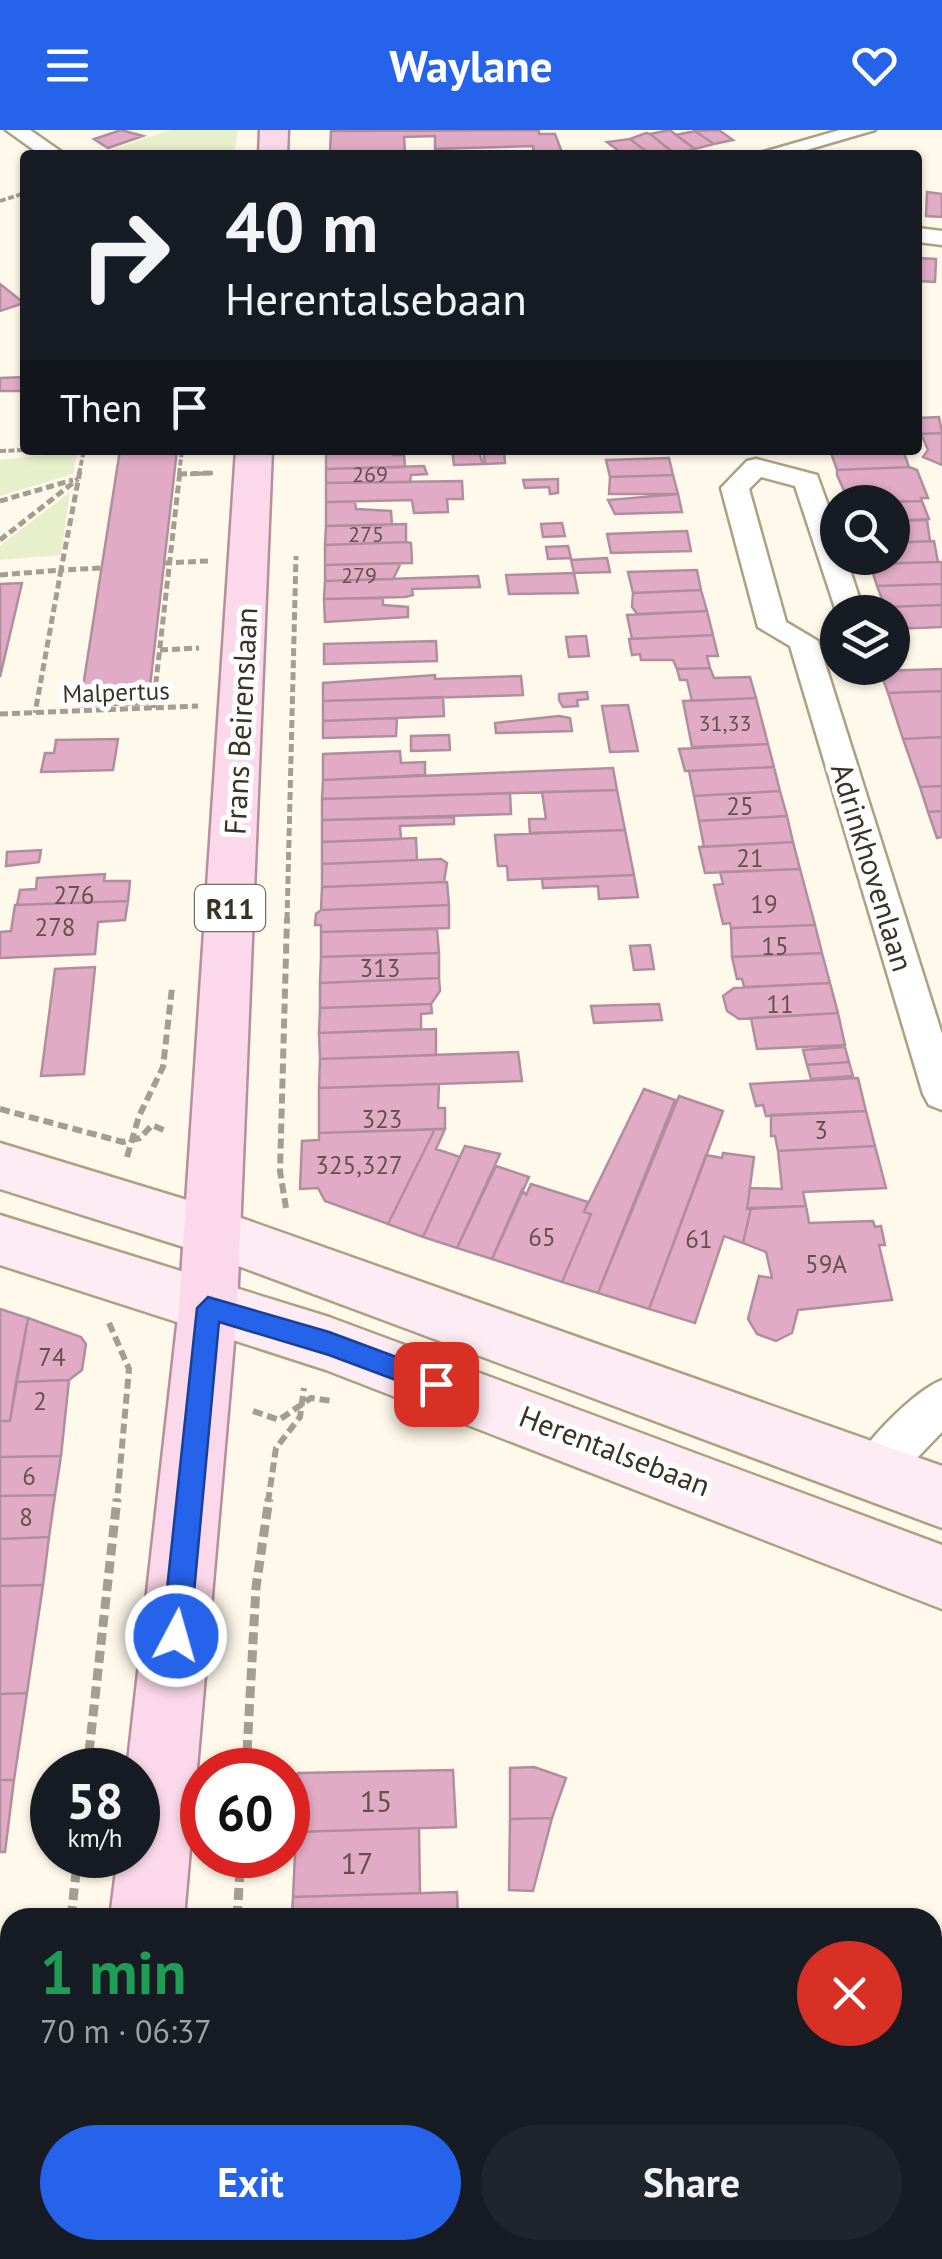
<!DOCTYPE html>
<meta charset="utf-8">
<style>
body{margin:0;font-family:"PT Sans",sans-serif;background:#20242c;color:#f1f3f6;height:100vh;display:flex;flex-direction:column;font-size:38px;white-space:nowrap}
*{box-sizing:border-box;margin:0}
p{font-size:32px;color:#9ea1a6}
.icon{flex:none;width:55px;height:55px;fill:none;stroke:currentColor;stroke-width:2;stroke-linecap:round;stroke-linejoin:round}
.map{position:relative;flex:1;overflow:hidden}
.drawer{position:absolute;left:0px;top:1778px;width:942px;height:352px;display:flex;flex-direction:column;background:#171b24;border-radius:30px 30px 0 0;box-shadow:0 2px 8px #0004}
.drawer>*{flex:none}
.top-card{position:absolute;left:20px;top:20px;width:902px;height:305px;border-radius:10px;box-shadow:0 2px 8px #0004;background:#171b24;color:#f1f3f6;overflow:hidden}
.buttons{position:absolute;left:820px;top:355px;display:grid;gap:20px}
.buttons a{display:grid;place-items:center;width:90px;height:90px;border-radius:50%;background:#171b24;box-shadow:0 2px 8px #0004;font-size:50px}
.speed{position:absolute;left:30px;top:1618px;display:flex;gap:20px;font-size:50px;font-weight:700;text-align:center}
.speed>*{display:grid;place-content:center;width:130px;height:130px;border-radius:50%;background:#171b24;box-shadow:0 2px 8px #0004;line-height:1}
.speed small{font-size:25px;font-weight:400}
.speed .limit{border:15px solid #d22;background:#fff;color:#111}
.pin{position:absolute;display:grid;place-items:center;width:85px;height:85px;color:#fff;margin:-42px;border-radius:20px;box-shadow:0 5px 15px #0006}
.me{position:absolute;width:110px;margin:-55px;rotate:6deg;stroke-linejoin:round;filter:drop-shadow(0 0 8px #0008)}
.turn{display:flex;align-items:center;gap:35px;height:210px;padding:0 40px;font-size:45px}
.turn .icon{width:130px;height:130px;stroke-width:2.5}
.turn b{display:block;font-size:70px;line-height:85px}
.then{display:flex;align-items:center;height:95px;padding:0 40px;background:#0003;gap:20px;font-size:38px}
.round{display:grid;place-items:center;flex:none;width:105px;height:105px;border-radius:52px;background:#20242c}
.headline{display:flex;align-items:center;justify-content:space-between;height:170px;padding:0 40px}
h1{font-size:60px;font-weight:700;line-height:75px;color:#1e9e55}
.action{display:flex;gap:20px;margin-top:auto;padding:20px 40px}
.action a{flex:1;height:115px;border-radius:60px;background:#2563eb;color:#fff;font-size:40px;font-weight:700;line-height:115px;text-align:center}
.action a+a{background:#20242c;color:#f1f3f6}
header{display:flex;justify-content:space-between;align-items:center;height:130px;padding:0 40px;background:#2563eb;color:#fff;font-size:45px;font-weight:700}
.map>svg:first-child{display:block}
</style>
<header><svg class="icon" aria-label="menu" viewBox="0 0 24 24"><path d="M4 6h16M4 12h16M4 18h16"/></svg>Waylane<svg class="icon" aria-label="heart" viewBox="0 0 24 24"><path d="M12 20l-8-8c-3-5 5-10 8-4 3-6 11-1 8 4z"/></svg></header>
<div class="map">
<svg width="942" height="2129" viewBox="0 0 942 2129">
<rect width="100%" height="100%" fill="#fff9eb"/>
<path fill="#e7efcb" d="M171 0H238L234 25H94Z
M77 322 73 344 0 366V330Z
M70 362 61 425 0 430V416Z"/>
<path fill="#e1abc5" stroke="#b18e9e" stroke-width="2.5" d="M121 0 143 6 108 18 94 9Z
M539 0V4H555L563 25H534L533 16 435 19V6L404 7 405 22 330 23 331 1Z
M670 0 676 5 695 19 675 24 650 4Z
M719 0 733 10 714 14 695 1Z
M695 1 714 14 695 19 676 5Z
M646 3 650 4 675 24 651 25 630 9Z
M630 9 651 25H624L607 12Z
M532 21V25H349Z
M927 62 942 64V87L926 86Z
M918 128 936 129 935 152 918 151Z
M0 154 24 173 0 181Z
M25 247V261H0V248Z
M939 287 942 303 921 304 918 288Z
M942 303V335L923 327 928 320 921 304Z
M120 320H177L148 574 80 576Z
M452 320H478L483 334 454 335Z
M483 320H504L505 333 485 334Z
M903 320 909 337 837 340 831 323Z
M393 321V325H404L405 337 326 339V323Z
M669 328 673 345 610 347 606 330Z
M424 336 427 344 411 345 410 352 326 353V339Z
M909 337 917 340 928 368H921L922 371 849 372 837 345V340Z
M673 345 678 364H609L610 347Z
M558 349V363L550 364 549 357 525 358 523 350Z
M462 351 463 369H447L448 382 414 383 412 370 326 372V353Z
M678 364 682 382 615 384 608 370Z
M922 371 929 389 892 391V372Z
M326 372H355L356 379 391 381 392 395 326 396Z
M927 390 930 411 892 413V391Z
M562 393 565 406 543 407 541 394Z
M406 394V412L325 415 326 396Z
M687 401 691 421 611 423 607 404Z
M934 411 938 432 870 434 868 428H892V413Z
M406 412 411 413 412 433 325 435V415Z
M568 416 571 428 548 429 546 417Z
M607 428 610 442 574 443 571 430Z
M938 432H942V454L877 456 870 434Z
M401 433 393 449 325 451V435Z
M697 440 701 460 633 463 628 442Z
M574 443 578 463 509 464 506 445Z
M478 446 480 457 412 459 413 465 405 467 324 469 325 451Z
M22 453 0 547V454Z
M942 454V475L885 477 877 456Z
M701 460 707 481 637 484 632 477 633 463Z
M383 468V475L408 477V487L325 492 324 469Z
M942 475V497L893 499 892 482 885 477Z
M707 481 713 505 632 509 627 485Z
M713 505 718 526H707L710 538 677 539 673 530H641L640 524 632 525 629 509Z
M586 506 589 526 569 527 566 507Z
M436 511 437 531 324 534V514Z
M710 538 714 548 750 547 756 568 692 571 687 550H680L677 539Z
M942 539V561L888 563 880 541Z
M435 545V549L521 546 523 565 323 571V553Z
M942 561V607L903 609 888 563Z
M587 562 588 569 577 570 578 576 563 577 559 570V564Z
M443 567 444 586 323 591V571Z
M756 568 768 614 692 617 683 571Z
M628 575 638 621 610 622 602 576Z
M559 586 570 588 572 601 496 603 495 593Z
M397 588 396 606 323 608V591Z
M449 605 450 620 411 621V606Z
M942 607V656L920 657 903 609Z
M118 609 113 640 41 642 45 623H54L56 610Z
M768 614 774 637 685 641 679 619Z
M400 621 401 633 425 632V645L323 650V624Z
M774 637 780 661 694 666 689 641Z
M613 638 617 660 322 669 323 650Z
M942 656V681L928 682 920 657Z
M617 660 625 700 530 703 529 689H546L542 662Z
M780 661 787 686 699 691 694 666Z
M510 663 511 684 322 690V669Z
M942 681V707L937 708 928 682Z
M787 686 793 712 704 717 699 691Z
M454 687V694L400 696 401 709 322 712V690Z
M625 700 634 745 508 750 507 736H498L495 705Z
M416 708 417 730 322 734V712Z
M793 712 800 739 705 743 699 717Z
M41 720 39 732 6 736 7 722Z
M441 729 447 733 444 752 322 757V734Z
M800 739 815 795 731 798 730 793 723 794 714 755 723 754 720 742Z
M105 744 104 751H130L128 771 17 775 20 760 36 759 37 748Z
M634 745 638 767 599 769 598 756 543 758 542 749Z
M447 752 449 775 321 780 322 757Z
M128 771 125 790 98 792 95 824 0 828V802L11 801 15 775Z
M449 775V798L321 802V795H315L316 784 321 780Z
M815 795 822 823 732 827 731 798Z
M437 799 439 823 321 827V802Z
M650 815 654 839 634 840 630 816Z
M439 823V848L320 853 321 827Z
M822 823 830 853 744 857 742 849H737L732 827Z
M95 837 84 944 41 946 55 839Z
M439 848 440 861 431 874 320 878V853Z
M830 853 838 883 739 889 727 881 723 866 734 858Z
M431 874 432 883 421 884V899L319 903 320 878Z
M659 874 662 890 594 893 591 876Z
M838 883 845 915 757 919 751 888Z
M436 899V925L320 929 319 903Z
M845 917 849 932 807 935 803 920Z
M518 922 522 951 319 958 320 929Z
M849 932 853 946 811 949 807 935Z
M858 948 866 981 766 986 763 975 756 976 750 954Z
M439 954 438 978H445V999L319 1003V958Z
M644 959 675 970 598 1163 562 1152 591 1084 584 1082Z
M679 966 723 981 649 1179 598 1163Z
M866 981 875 1016 778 1021 775 1006H771V985Z
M435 999 388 1094 325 1071 318 1058 300 1059 302 1011 319 1010V1003Z
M435 999H445L436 1019 460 1027 423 1107 388 1094Z
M465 1016 500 1024 457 1118 423 1107Z
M875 1016 886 1058 803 1062 806 1076 747 1079 750 1058 782 1059 778 1021Z
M723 1023 754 1027 747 1079 751 1078 743 1113 724 1106 695 1193 649 1179 706 1025 722 1028Z
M496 1036 529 1047 492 1129 457 1118Z
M531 1054 588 1072 584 1082 591 1084 562 1152 492 1129 522 1060 526 1065Z
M806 1076 809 1093 873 1091 875 1097 881 1096 885 1115H879L892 1170 798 1180 792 1203 776 1211 757 1204 748 1189 759 1146 772 1148 766 1122 743 1113 751 1078Z
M0 1179 28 1188 10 1291H0Z
M28 1188 81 1207 86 1214 82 1240 69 1250 16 1252Z
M69 1250 61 1326 0 1327V1291H10L16 1252Z
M61 1326 55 1365 0 1366V1327Z
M55 1365 49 1407 0 1409V1366Z
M49 1407 43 1455 0 1456V1409Z
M43 1455 27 1563 0 1564V1456Z
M27 1563 14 1650H0V1564Z
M534 1637 566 1648 552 1688 510 1689V1638Z
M453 1640 456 1697 296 1702 298 1643Z
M0 1650H14L5 1722H0Z
M552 1688 533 1761 509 1760 510 1689Z
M419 1698 420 1763 293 1767 296 1702Z
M457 1762 458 1788H292L293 1767Z
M439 2120V2129H278V2123Z
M670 2120H859L844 2129H674Z"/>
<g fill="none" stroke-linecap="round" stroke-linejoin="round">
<defs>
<path id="minor" d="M6 0H30L66 25H41Z
M840 0H875L789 25H753Z
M918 98 942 101V115L918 112Z
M756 329 817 345 838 403V428H846L864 482H838V487L795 356 761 347 749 359 786 492 818 511 942 904V980L929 975 923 964 790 516 758 497 721 358 747 331Z
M942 1250V1302L890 1356 874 1363 858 1356 851 1341C863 1313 914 1261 942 1250Z"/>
<path id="secondary" d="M0 1013 210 1077 942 1336V1398L206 1124 0 1059Z
M0 1085 329 1187 942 1415V1479L326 1240 0 1135Z"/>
<path id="primary" d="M260 0H288L287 25H259Z
M236 320H272L237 1178 184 1788H110L118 1725H138V1640H127L179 1178Z
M76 2120H158L157 2129H75Z"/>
</defs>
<use href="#minor" stroke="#aea080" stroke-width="5"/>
<use href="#secondary" stroke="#aea080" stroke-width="5"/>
<use href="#primary" stroke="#b68e9c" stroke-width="5"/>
<path stroke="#a49e90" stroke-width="4" stroke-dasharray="6 2.5" stroke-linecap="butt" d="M0 71 25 63
M0 321 25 320
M79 344 84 320
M179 344 182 320
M190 344 213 343"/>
<path stroke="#a49e90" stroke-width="5" stroke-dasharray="8 4" stroke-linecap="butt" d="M80 341 61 440 102 438
M179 344 213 343
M0 371 73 350
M0 410 78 349
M164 433 208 431
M0 445 61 440 35 583
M160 520 199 518
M153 578 180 341
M0 584 198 576
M287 790 296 426"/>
<path stroke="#a49e90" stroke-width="6" stroke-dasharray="10 5" stroke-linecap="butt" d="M0 979 123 1012 140 1008 152 995 166 1001
M127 1027 139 986 163 937 172 858
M286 1078 280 1041 287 788
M109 1193 129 1239 117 1372
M253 1281 279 1290 311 1268 332 1271
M268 1372 276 1318 300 1287 304 1258"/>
<path stroke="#a49e90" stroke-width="9" stroke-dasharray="12 6" stroke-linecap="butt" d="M87 1640 117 1369
M246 1640 256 1457 269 1369
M71 1788 78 1725
M237 1788 241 1725
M28 2129 29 2120
M219 2129 220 2120"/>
<use href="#minor" fill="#fff" fill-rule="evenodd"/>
<use href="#secondary" fill="#fdecf4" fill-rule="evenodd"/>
<use href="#primary" fill="#fbd9ea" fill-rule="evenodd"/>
</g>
<path fill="#2563eb" stroke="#184099" stroke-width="2.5" d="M208 1167 329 1202 445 1245 449 1254 436 1265 329 1225 219 1192 190 1506 186 1516 176 1520 166 1516 162 1506 197 1178Z"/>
<g text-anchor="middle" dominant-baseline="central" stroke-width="10" stroke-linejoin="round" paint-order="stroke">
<g font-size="22" fill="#63514e">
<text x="370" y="344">269</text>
<text x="366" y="404">275</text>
<text x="359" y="445">279</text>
<text x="725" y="593">31,33</text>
</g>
<g font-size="25" fill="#393326" stroke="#fff">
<text transform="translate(116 562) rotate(-2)">Malpertus</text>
</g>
<g font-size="25" fill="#63514e">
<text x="740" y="676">25</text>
<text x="750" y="728">21</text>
<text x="74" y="765">276</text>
<text x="764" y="774">19</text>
<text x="55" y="797">278</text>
<text x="775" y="816">15</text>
<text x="380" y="838">313</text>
<text x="780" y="874">11</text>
<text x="382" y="989">323</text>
<text x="821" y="1000">3</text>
<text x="359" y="1035">325,327</text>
<text x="542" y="1107">65</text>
<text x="699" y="1109">61</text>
<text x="826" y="1134">59A</text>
<text x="52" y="1227">74</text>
<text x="40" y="1271">2</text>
<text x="29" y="1346">6</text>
<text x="26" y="1387">8</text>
</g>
<rect fill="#fff" stroke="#747067" stroke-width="2.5" x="195" y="755" width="70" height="46" rx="8"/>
<g font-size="28" font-weight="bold" fill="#393326">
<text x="230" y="778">R11</text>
</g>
<g font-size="30" fill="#393326" stroke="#fff">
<text transform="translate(240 591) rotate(-87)">Frans Beirenslaan</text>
<text transform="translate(873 737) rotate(73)">Adrinkhovenlaan</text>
<text transform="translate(615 1320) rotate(21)">Herentalsebaan</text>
</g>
<g font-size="30" fill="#63514e">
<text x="376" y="1670">15</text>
<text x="357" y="1732">17</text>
</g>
</g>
</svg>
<div class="buttons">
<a><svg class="icon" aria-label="search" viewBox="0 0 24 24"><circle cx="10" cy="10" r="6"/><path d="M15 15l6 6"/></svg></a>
<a><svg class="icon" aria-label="layers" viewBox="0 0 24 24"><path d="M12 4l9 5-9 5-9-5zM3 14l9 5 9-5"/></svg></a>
</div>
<div class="speed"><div>58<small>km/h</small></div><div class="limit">60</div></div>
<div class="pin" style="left:436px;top:1254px;background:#d93025"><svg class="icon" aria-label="arrive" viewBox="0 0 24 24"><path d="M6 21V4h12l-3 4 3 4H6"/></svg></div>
<svg class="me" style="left:176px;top:1506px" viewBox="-20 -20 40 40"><circle r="17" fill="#2563eb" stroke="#fff" stroke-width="3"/><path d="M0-11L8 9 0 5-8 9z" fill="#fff"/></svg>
<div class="top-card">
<div class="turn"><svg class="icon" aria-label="right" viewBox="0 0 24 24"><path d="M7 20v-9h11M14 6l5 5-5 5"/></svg><div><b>40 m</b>Herentalsebaan</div></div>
<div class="then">Then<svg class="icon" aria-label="arrive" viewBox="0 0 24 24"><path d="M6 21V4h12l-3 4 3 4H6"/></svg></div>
</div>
<section class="drawer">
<div class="headline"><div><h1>1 min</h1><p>70 m · 06:37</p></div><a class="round" style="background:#d93025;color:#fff"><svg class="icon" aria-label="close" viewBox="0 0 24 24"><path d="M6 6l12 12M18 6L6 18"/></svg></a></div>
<div class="action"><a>Exit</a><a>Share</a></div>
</section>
</div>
